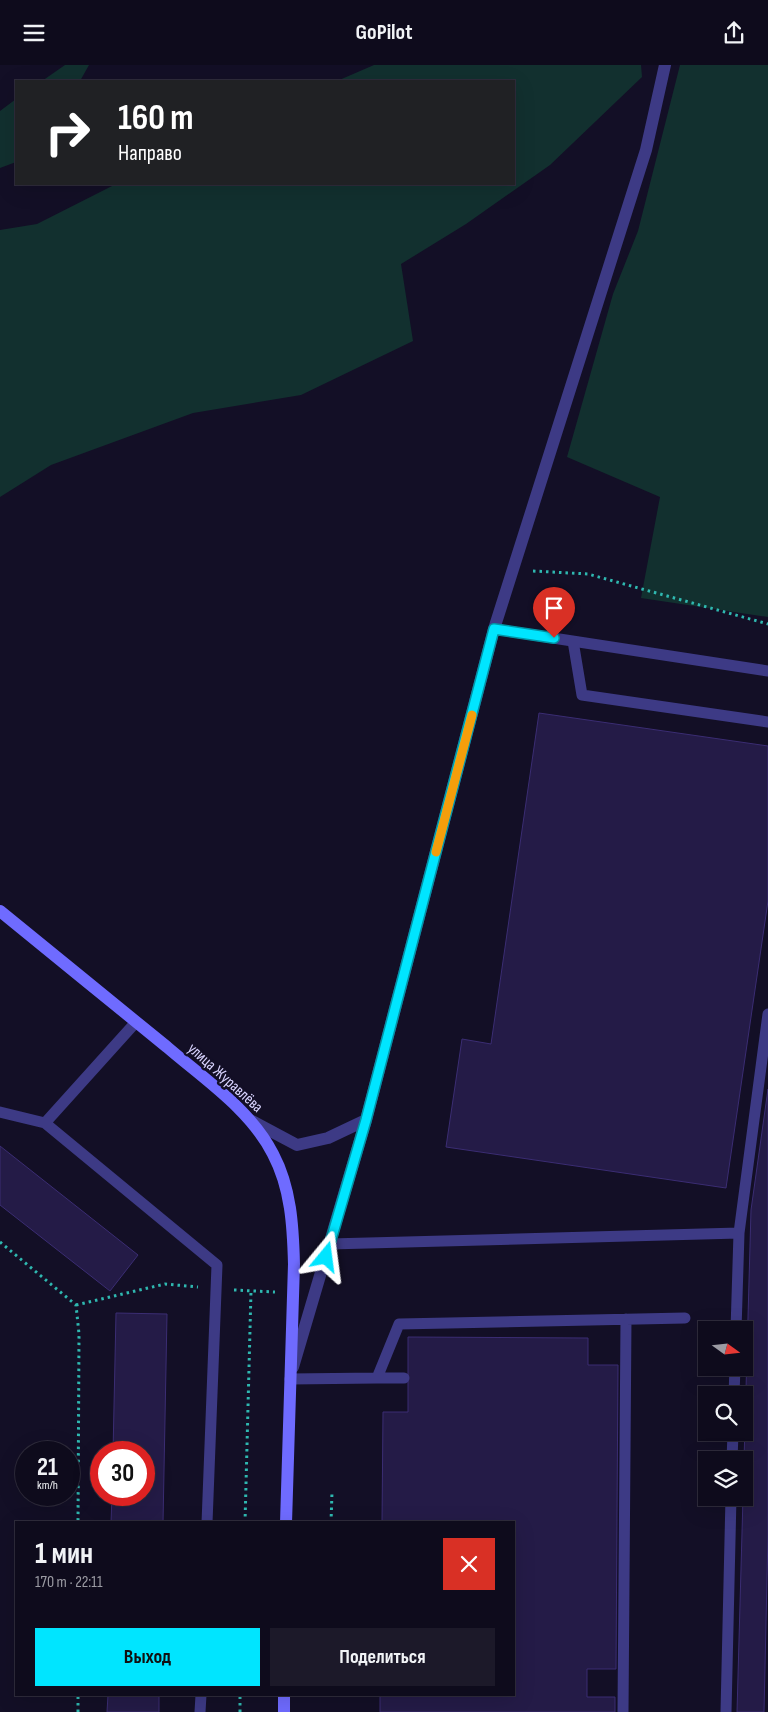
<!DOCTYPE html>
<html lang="ru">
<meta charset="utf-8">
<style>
body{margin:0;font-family:"Sofia Sans Condensed",sans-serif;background:#1c1929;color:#f1f3f6;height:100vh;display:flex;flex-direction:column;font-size:19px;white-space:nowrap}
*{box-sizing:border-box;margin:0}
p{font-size:16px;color:#9b9ba3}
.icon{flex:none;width:28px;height:28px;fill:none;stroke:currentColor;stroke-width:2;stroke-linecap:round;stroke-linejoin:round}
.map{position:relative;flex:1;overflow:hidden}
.panel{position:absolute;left:15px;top:1456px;width:500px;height:175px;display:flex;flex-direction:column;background:#0e0b1c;border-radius:0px;box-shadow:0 5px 20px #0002,0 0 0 1px #2e2b3b}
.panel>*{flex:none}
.banner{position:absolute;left:15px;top:15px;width:500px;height:105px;border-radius:0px;box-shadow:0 5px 20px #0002,0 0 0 1px #2e2b3b;background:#202124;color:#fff;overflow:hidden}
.needle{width:32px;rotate:105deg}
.controls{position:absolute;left:698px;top:1256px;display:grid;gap:10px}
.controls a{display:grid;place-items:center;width:55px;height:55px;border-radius:0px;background:#0e0b1c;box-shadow:0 5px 20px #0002,0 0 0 1px #2e2b3b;font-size:25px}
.speed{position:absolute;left:15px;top:1376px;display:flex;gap:10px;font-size:25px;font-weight:700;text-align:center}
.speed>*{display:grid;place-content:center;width:65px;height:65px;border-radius:50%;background:#0e0b1c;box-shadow:0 5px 20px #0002,0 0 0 1px #2e2b3b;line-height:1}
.speed small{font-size:12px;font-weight:400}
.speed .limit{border:8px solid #d22;background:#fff;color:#111}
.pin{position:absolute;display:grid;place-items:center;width:42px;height:42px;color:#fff;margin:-51px -21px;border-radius:50% 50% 50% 0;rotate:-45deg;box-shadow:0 0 5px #0007}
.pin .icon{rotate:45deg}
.me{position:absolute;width:55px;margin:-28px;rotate:16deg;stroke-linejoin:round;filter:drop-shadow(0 0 4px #0008)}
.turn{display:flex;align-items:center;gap:18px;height:105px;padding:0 20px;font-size:22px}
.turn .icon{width:65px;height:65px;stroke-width:2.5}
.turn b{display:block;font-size:35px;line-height:42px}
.round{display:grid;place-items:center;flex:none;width:52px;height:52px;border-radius:0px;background:#1c1929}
.head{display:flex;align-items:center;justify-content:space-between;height:85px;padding:0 20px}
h1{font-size:30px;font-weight:700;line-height:38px}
.primary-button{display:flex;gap:10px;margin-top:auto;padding:10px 20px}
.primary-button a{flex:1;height:58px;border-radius:0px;background:#00e5ff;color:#111;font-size:20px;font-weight:700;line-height:58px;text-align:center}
.primary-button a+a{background:#1c1929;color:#f1f3f6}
header{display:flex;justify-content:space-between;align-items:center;height:65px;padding:0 20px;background:#0e0b1c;font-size:22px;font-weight:700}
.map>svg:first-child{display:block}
</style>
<header><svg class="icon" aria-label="menu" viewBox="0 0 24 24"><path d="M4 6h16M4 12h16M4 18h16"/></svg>GoPilot<svg class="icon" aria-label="share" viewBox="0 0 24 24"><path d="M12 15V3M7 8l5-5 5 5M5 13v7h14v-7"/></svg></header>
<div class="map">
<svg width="768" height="1647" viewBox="0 0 768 1647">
<rect width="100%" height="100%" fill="#130f26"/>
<path fill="#12302f" d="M65 0H89L80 16H42Z
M374 0H641L642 12 550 100 466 159 401 199 413 276 301 330 193 348 51 400 0 432V165L37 159 116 119H514V16H337Z
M680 0H768V552L641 533 660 432 567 392 613 229 638 166Z
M16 34V97L0 103V46Z"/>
<path fill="#241b47" stroke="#3b2d73" d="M539 648 768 681V836L726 1123 446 1082 462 974 491 979Z
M768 1024V1469L764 1647H737L751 1145Z
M0 1081 138 1190 110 1226 0 1140Z
M116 1248 167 1249 163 1458H111L112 1430H144V1388H113Z
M408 1272 588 1273V1300H618L616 1604H587V1632H615V1647H380V1630H514V1458H382L383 1347H408Z
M108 1630H159V1647H107Z"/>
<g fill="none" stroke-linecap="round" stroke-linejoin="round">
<path stroke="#2fb8b0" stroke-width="3" stroke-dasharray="2.5 4" stroke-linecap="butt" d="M533 506 588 509 768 559
M0 1177 76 1240 79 1269 78 1458
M234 1225 275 1227
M76 1240 165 1219 198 1222
M245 1458 251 1226
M331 1458 332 1427
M78 1647V1630
M240 1647V1630"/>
<path stroke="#3d3a85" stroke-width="11" d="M494 564 768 606
M573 576 582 630 768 657
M0 1047 45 1058 136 957
M45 1058 217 1200 207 1458
M330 1179 739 1168
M736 1265 739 1168 768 949
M377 1313H404
M290 1314 377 1313 399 1259 685 1253
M734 1330 735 1302
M732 1395 733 1368
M200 1647 201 1630
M623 1647 626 1254
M726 1647 731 1432"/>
<path stroke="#3d3a85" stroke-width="12" d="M250 1055 297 1080 328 1073 366 1055
M293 1302 366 1055 494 564 646 85 665 0"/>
<path stroke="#6f6bff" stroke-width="12" d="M0 846C56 891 111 937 167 982 204 1014 250 1044 273 1089 291 1123 293 1161 294 1199L286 1458
M284 1647V1630"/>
</g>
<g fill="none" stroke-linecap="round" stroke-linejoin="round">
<defs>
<path id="route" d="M326 1192 366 1055 494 564 554 573"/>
</defs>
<use href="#route" stroke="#0095a6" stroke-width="12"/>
<use href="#route" stroke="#00e5ff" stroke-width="9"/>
<path stroke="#f59e0b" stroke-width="9" d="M436 787 472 650"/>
</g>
<g text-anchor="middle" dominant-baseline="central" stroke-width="5" stroke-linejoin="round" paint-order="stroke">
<g font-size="16" fill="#d9d4ff" stroke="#130f26">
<text transform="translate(225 1013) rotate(42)">улица Журавлёва</text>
</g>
</g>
</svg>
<div class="controls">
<a><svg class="needle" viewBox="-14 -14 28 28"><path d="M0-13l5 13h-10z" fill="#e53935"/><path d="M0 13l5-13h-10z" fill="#9b9ba3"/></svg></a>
<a><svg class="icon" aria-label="search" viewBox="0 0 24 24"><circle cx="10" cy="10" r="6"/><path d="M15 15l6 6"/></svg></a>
<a><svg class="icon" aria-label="layers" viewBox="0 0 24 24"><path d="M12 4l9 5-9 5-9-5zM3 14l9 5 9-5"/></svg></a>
</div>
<div class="speed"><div>21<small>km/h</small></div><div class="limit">30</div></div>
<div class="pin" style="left:554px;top:573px;background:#d93025"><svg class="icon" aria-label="arrive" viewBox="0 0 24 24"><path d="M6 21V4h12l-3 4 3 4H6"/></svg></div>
<svg class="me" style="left:326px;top:1192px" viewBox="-20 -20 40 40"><path d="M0-17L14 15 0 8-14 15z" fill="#00e5ff" stroke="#fff" stroke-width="4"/></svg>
<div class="banner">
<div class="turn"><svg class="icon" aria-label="right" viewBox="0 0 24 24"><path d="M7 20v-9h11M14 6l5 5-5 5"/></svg><div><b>160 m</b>Направо</div></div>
</div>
<section class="panel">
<div class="head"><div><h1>1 мин</h1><p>170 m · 22:11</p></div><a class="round" style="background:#d93025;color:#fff"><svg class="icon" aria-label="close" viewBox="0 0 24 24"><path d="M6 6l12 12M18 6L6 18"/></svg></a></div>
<div class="primary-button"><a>Выход</a><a>Поделиться</a></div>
</section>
</div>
